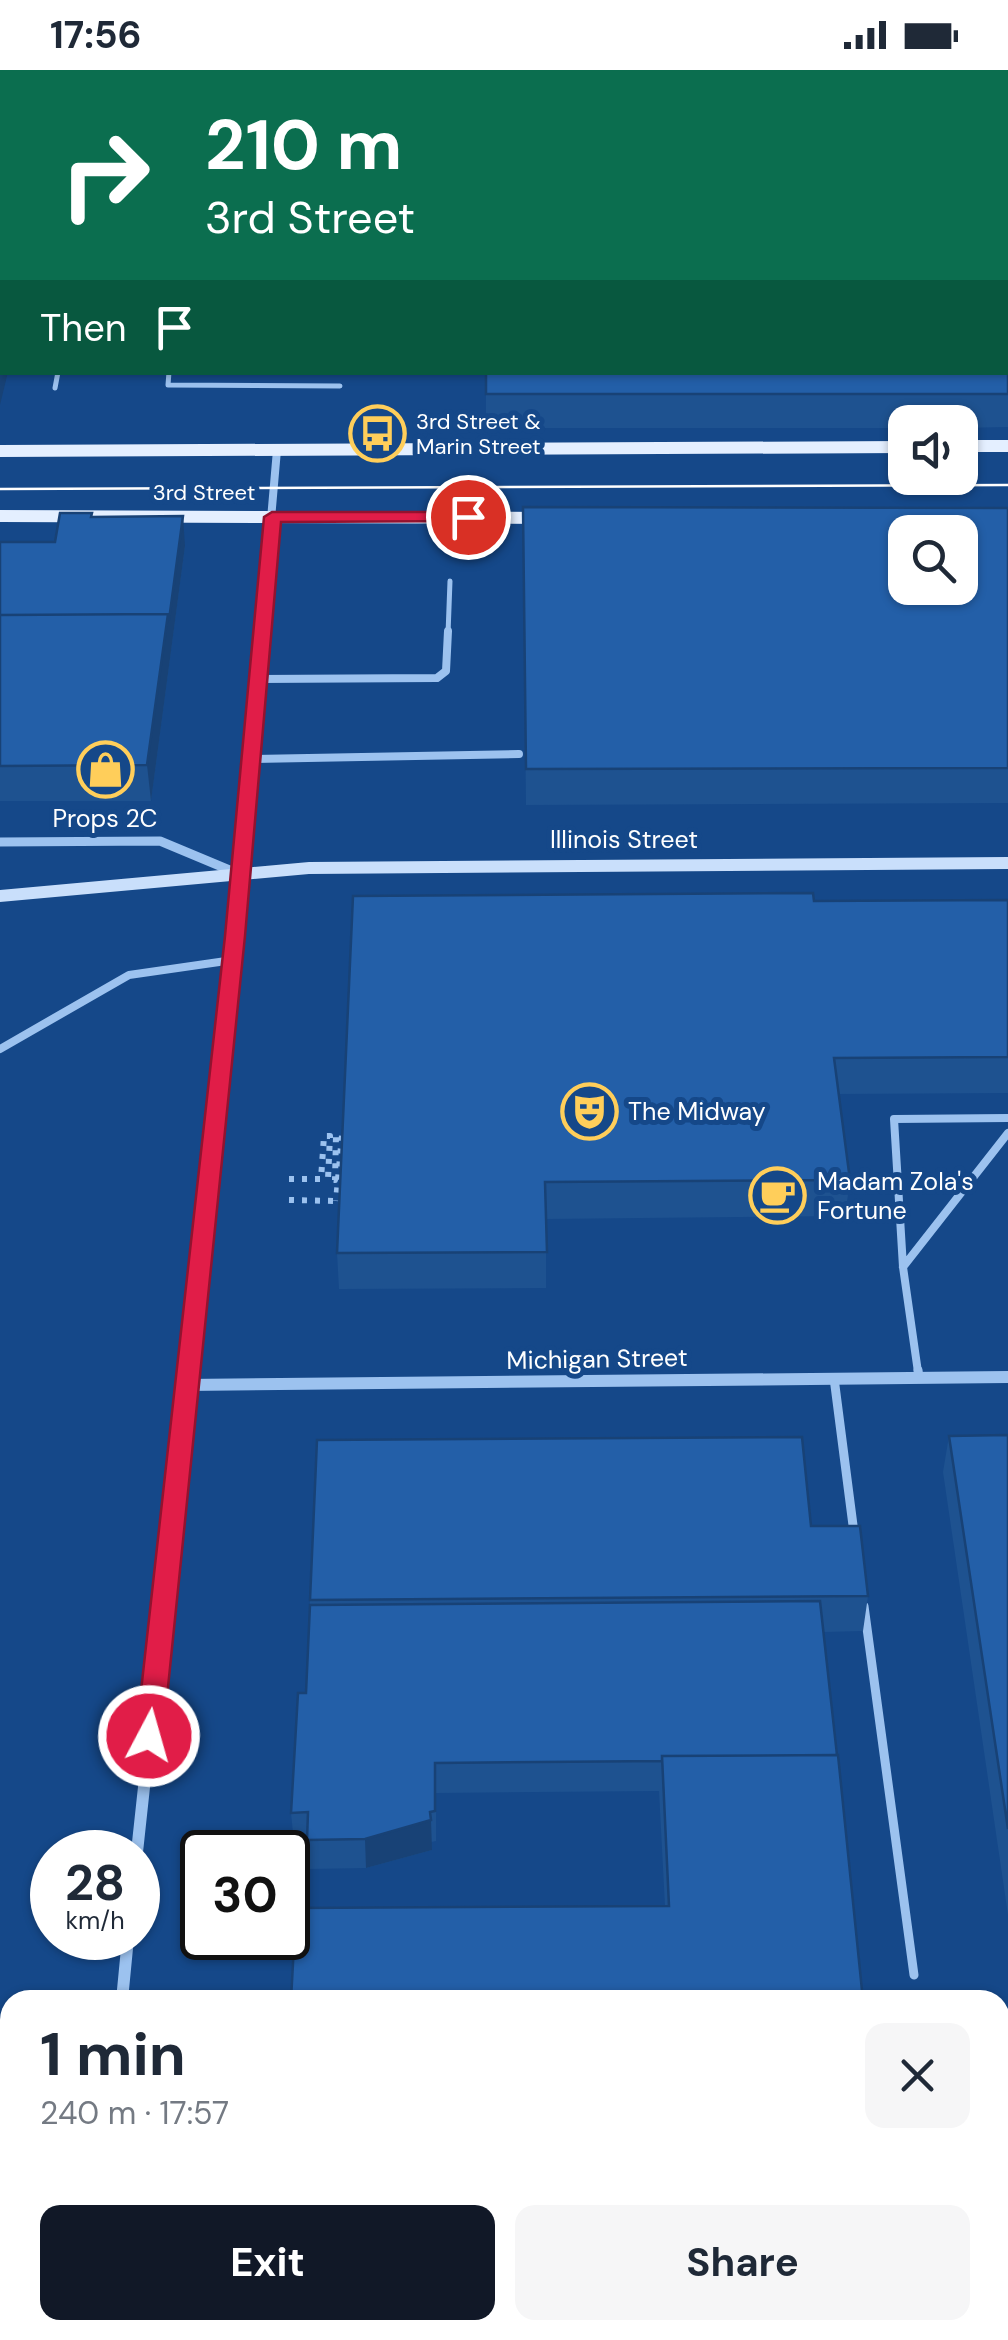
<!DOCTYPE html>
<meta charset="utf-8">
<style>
body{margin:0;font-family:"DM Sans",sans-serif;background:#f6f6f7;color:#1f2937;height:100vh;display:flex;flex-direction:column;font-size:38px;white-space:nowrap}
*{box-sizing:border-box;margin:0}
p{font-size:32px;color:#747a83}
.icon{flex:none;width:55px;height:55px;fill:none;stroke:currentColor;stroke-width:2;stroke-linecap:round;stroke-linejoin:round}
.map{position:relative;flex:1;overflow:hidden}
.sheet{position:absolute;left:0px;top:1920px;width:1010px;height:350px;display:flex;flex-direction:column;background:#fff;border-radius:30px 30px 0 0;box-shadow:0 2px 8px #0004}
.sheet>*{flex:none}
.guide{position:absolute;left:0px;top:0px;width:1010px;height:305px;box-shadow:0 2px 8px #0004;background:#0b6e4f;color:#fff;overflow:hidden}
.tools{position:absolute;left:888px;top:335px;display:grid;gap:20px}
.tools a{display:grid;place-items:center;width:90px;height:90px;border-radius:20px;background:#fff;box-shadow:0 2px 8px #0004;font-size:50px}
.speed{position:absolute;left:30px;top:1760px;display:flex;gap:20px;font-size:50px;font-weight:700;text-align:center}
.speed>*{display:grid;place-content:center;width:130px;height:130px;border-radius:50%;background:#fff;box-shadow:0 2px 8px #0004;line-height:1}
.speed small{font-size:25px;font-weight:400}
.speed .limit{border:5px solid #111;border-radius:15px;background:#fff;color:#111}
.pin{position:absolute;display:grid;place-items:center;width:85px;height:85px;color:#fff;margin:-42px;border:5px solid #fff;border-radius:50%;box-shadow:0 2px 10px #0007}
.me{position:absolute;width:110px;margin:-55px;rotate:6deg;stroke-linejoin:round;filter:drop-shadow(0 0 8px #0008)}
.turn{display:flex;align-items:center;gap:35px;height:210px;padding:0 40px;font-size:45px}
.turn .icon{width:130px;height:130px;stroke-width:2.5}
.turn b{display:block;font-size:70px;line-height:85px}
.then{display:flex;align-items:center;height:95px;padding:0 40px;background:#0003;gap:20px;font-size:38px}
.round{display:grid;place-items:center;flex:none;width:105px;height:105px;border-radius:20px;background:#f6f6f7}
.head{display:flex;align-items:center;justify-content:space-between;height:170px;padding:0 40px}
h1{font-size:60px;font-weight:700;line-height:75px}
.primary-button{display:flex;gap:20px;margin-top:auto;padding:20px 40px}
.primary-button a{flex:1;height:115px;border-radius:20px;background:#111827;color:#fff;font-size:40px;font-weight:700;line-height:115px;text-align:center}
.primary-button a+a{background:#f6f6f7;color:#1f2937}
.status{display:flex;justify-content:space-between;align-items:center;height:70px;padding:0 50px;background:#fff;direction:ltr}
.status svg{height:28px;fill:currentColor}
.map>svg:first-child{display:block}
</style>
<div class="status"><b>17:56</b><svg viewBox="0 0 49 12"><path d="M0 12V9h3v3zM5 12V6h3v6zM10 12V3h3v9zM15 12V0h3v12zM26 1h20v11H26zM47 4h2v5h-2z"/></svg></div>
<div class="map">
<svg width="1008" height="2270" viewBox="0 0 1008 2270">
<rect width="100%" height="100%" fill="#154889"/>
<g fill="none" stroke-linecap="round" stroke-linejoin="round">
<path stroke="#9cc2ef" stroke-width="6" stroke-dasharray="5 8" stroke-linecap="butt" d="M289 1109H321L324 1066H330L328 1109 335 1110 336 1066 342 1065 336 1131
M289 1130 337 1131"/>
<path stroke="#9cc2ef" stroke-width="5" d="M169 302 168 315 340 316
M55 318 58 302
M448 564 450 511"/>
<path stroke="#9cc2ef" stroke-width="8" d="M258 609 437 608 446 601 448 561
M250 689 519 684
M0 979 129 905 233 890
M903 1197 1008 1063
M918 1302 903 1197 894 1049 1008 1048"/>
<path stroke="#9cc2ef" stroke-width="9" d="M918 1300 919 1308
M834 1308 854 1463
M864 1536 914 1905"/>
<path stroke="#9cc2ef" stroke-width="8" d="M261 564 277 380"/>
<path stroke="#9cc2ef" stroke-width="9" d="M0 772 160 771 239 804
M189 1302 233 890 261 561"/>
<path stroke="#9cc2ef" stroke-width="12" d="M186 1315 1008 1307
M137 1782 189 1300
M122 1930 128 1868"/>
<path fill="#c9dffb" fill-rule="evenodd" d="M1008 787V799L309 804 0 832V820L309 792Z"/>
<path fill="#e4efff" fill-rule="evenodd" d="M960 370H1008V382H960Z
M905 371V383L0 387V375Z
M0 440 553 442 563 448 553 454 0 452Z"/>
<path stroke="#fff" stroke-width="2.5" d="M0 419 1008 415"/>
</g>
<path fill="#1e5290" d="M1008 177V357L960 358V352H905V358H486V302Z
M1008 438V733L526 735 523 471Z
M92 443V447L185 476 151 731H0V472H55Z
M1008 830V1023L838 1024 850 1110 845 1146 546 1149V1218L339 1219 337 1183 814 831Z
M1008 1365V1845L943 1402 949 1366Z
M317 1370 811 1456 868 1526 863 1561 824 1562 863 1930 665 1836 659 1721 436 1723V1771L431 1772 432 1780 366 1798 309 1799 307 1772 294 1773 291 1743 306 1623Z"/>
<path fill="#184276" d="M2 280V302H8L0 335V290Z
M183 446 185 476 151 731 147 695Z
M431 1750 432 1780 366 1798 365 1769Z"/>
<path fill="#235fa8" stroke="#184276" stroke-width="2.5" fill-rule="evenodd" d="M416 0H803V2H416Z
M1008 177V324H486V302H1008Z
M0 232H2V280L0 290Z
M523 437 1008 438V698L526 699ZM905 462H960V518H905Z
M60 443H92L91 447 183 446 169 550 168 544 0 545V472H55Z
M168 544 147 695 0 696V545Z
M813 823 814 831 1008 830V987L834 988 850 1110 545 1112 547 1182 337 1183 353 826Z
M1008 1365V1759L949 1366Z
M802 1367 811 1456H860L868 1526 310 1530 317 1370Z
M820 1531 837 1685 662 1686V1691L435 1693V1741L430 1742 431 1750 365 1769 307 1770 308 1742 291 1743 298 1623H306L310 1535Z
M838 1685 863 1930H291L296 1838 669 1836 662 1686Z
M566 2260H957L958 2270H566Z"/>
<path fill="#e11d48" stroke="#92132f" stroke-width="2.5" d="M468 442 474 444V451L281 452 245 866 163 1666 159 1673 149 1677 140 1673 136 1666 225 866 264 447 272 442Z"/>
<defs>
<symbol id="bus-ring" viewBox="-11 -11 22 22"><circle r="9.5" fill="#154889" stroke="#ffce5a" stroke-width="1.5"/><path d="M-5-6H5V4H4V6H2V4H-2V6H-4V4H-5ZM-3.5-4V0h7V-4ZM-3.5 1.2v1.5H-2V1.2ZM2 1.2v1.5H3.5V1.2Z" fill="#ffce5a"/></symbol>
<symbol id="shop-ring" viewBox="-11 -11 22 22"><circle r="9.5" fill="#154889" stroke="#ffce5a" stroke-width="1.5"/><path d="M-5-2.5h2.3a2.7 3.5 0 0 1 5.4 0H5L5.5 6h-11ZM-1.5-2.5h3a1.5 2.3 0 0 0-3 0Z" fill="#ffce5a"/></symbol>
<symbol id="theatre-ring" viewBox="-11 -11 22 22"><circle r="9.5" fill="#154889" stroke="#ffce5a" stroke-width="1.5"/><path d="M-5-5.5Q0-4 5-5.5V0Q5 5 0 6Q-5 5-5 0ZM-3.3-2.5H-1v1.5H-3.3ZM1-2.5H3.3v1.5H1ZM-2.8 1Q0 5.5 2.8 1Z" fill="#ffce5a"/></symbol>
<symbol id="cafe-ring" viewBox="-11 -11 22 22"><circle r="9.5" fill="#154889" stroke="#ffce5a" stroke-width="1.5"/><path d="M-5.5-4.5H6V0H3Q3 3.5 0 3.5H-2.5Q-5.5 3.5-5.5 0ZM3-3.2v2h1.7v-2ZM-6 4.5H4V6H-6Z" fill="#ffce5a"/></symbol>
</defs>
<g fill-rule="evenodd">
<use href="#bus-ring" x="346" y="332" width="63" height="63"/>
<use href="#shop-ring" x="74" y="668" width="63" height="63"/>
<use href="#theatre-ring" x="558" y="1010" width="63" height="63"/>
<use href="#cafe-ring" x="746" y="1094" width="63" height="63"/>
</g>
<g text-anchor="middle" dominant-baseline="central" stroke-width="10" stroke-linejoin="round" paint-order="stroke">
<g font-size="22" fill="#fff" stroke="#154889" text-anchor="start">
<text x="416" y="351">3rd Street &amp;<tspan x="416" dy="25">Marin Street</tspan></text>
</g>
<g font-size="22" fill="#fff" stroke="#154889">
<text x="204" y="422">3rd Street</text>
</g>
<g font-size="25" fill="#fff" stroke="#154889" text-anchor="start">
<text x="105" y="748" text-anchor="middle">Props 2C</text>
<text x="628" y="1041">The Midway</text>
<text x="817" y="1111">Madam Zola's<tspan x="817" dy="29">Fortune</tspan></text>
</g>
<g font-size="25" fill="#fff" stroke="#154889">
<text x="624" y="769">Illinois Street</text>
<text transform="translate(597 1289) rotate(-1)">Michigan Street</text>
</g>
</g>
</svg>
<div class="tools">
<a><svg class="icon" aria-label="sound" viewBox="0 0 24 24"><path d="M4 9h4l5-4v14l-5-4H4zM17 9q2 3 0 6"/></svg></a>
<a><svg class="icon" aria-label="search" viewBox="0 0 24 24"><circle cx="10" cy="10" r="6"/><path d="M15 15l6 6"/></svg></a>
</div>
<div class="speed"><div>28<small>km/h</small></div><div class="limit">30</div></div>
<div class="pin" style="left:468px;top:447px;background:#d93025"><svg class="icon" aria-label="arrive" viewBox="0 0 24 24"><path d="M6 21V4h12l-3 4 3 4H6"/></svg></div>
<svg class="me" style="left:149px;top:1666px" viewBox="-20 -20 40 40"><circle r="17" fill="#e11d48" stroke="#fff" stroke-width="3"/><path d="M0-11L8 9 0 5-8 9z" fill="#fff"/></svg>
<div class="guide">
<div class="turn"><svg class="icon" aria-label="right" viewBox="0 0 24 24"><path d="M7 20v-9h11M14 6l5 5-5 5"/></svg><div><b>210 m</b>3rd Street</div></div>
<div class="then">Then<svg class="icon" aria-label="arrive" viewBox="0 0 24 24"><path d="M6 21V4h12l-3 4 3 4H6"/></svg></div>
</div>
<section class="sheet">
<div class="head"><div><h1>1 min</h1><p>240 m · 17:57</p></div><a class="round"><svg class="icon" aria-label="close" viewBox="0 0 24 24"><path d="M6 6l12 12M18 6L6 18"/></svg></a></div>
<div class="primary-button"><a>Exit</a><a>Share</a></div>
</section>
</div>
